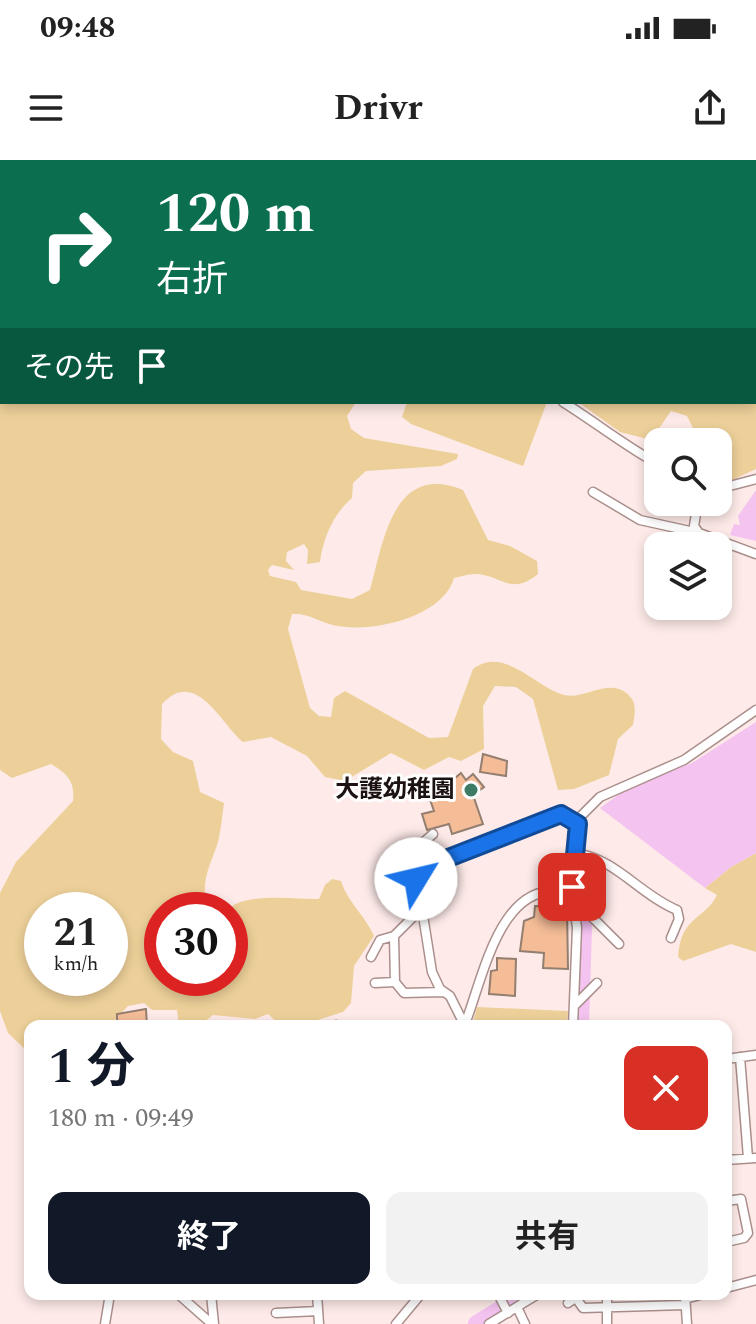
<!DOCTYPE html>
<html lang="ja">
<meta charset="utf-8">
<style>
body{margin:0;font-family:Spectral,"Noto Sans JP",serif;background:#f2f2f2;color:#222;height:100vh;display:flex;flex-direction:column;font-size:30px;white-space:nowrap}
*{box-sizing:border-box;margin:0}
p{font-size:26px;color:#767676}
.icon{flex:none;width:44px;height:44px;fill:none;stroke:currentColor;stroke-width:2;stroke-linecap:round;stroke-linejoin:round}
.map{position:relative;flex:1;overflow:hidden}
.side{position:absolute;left:24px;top:860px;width:708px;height:280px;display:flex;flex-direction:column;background:#fff;border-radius:16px;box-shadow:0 4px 12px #0003}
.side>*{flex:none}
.hud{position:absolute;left:0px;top:0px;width:756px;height:244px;box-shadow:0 4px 12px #0003;background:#0b6e4f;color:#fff;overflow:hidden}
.tools{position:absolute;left:644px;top:268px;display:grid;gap:16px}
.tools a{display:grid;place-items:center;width:88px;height:88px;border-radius:16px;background:#fff;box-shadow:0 4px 12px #0003;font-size:40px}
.speed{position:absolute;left:24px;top:732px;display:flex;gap:16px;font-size:40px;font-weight:700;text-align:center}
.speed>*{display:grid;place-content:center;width:104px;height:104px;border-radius:50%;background:#fff;box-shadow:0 4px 12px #0003;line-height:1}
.speed small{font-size:20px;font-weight:400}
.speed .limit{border:12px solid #d22;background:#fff;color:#111}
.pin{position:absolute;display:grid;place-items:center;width:68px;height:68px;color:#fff;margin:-34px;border-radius:16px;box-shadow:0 4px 12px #0006}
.me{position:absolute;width:88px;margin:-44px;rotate:54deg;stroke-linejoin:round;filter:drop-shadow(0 0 6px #0008)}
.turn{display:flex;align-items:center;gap:28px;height:168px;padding:0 24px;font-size:36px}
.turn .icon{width:104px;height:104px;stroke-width:2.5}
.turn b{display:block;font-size:56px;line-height:68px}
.then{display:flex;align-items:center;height:76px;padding:0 24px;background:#0003;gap:16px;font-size:30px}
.round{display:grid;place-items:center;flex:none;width:84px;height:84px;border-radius:16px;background:#f2f2f2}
.head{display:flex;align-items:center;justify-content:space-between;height:136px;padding:0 24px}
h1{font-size:48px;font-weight:700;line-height:60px;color:#111827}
.button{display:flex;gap:16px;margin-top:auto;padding:16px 24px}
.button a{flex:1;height:92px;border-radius:16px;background:#111827;color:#fff;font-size:32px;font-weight:700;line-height:92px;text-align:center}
.button a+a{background:#f2f2f2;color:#222}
.status{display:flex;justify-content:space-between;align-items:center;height:56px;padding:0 40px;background:#fff;direction:ltr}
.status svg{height:22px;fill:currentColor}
header{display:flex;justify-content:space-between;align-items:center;height:104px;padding:0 24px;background:#fff;font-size:36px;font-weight:700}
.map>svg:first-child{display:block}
</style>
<div class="status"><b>09:48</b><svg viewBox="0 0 49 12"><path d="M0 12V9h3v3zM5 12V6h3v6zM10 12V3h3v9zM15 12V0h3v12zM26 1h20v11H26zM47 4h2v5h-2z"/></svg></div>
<header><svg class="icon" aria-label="menu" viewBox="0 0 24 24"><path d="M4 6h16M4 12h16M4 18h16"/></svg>Drivr<svg class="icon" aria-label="share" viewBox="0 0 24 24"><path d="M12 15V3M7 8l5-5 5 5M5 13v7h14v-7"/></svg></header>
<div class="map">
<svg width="756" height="1164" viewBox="0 0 756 1164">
<rect width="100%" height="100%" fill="#feebe9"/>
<path fill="#edd099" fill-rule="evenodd" d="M0 0H538L2 2V242H356L347 256 351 269 364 278 458 294 457 299 441 306 366 311 353 323 352 338C334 353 323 378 320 402L307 404 308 390 304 384 287 392 286 401 294 410 272 405 268 410 270 416 296 422 301 430 352 439 370 430C383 383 393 301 463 330L488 380 510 386 537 401 538 414C510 437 501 414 474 414 468 414 460 417 454 418 443 458 369 474 333 465 317 461 309 453 292 454L288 469 310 548 319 556 331 557 334 538 345 531 429 578 448 577 473 509C504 485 535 527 564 535 583 540 607 519 625 532 638 541 635 552 633 565L618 579 609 615 574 629 558 630 533 539 516 527 495 526 483 546 484 589 461 601 449 597 424 610 391 593 345 621 325 617 307 596 271 577 243 582C220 563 196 507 162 544L161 579 173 592 193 601 200 632 224 643C222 656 221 670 218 682 212 702 194 732 214 750H162V818H230L231 747C248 733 295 739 319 739L325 725 332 719 341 721C348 743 365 755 374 776L354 806 351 843 343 852 299 866H281L268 854 255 859 213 855 199 866H179L177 850H152L144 843 128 846 109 866H30V894L8 873 0 851V733L16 702 73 641C75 622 68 614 51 604L12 618 0 610ZM42 750H110V818H42Z
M756 100V309L719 326 718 282H681L694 270 687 256 671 251 651 280 620 272 578 242H754Z
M407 242H547L523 306 411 264 402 257Z
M756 693V792L731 784 683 801 678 797C681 755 705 760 717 735L705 728 731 707Z
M477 847 568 851 567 866H472Z"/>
<path fill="#f4c3f0" d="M756 330V381L730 375 734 364 740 365 738 356Z
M756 562V693L731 707 705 728 600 648 628 628 692 603Z"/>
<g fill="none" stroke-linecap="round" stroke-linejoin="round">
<path stroke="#f4c3f0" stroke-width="18" d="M578 723 584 735 580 866
M477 1164 526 1134"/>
</g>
<path fill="#f4bc97" stroke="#937e70" stroke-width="2" d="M483 594 507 601 506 616 480 612Z
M461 613 466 620 473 614 484 627 473 635 483 664 452 674 449 664 427 670 422 654 434 651 427 631 449 623Z
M535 746 567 747 568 809 543 808 544 793 520 791 524 761 534 757Z
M497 798 516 799 515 836 489 834 491 811 497 810Z
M146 849 147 866 117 864V854Z"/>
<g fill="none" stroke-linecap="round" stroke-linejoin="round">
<defs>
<path id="lane" d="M336 866V863"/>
<path id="street" d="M563 242C595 262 625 286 658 304
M718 329 756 319
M593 332 640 360 699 373
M698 342 694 366 699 373 756 394
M578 694C614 698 642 736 677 750L679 759 671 778
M423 708 419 686 433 674
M422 748 394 776 395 822 404 833 443 832
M576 755 589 754 619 784
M371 797 380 780 394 776
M375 823 395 822
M574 846 597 823
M465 864C483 819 501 712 571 734
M465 866 450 836 440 829 432 812 416 711 554 654 578 664
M573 866 577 768 572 727 581 656 600 637 684 600 756 550
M740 897 748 998
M726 899 756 895
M726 1000 756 998
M726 1041 741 1039 748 1073 744 1078 726 1082
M726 1128 756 1120
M178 1134 212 1164
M211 1134 214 1164
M317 1134 319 1164
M498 1134 508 1153
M607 1134V1164
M685 1134 687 1164
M576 1138 583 1148 685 1145
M685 1139 704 1134
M568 1143 581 1134
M517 1147 525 1164
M276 1153 318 1151
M105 1164 110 1134
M396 1164 421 1134
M489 1164 538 1134"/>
</defs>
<use href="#lane" stroke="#ab8f8c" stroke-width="7"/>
<use href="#street" stroke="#ab8f8c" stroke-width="11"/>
<use href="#lane" stroke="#fff" stroke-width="4"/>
<use href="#street" stroke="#fff" stroke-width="8"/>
</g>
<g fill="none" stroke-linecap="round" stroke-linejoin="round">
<defs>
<path id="route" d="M416 719 420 709 561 654 578 664 572 727"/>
</defs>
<use href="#route" stroke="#114b97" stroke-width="20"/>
<use href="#route" stroke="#1a73e8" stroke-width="14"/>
</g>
<circle fill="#3e7b66" stroke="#fdfdfd" stroke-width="3" cx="471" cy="630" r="8"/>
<g text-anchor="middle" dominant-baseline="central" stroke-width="6" stroke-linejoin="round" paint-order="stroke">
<g font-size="24" font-weight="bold" fill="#1c1211" stroke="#fdfdfd" text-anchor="end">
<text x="455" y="630">大護幼稚園</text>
</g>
</g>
</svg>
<div class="tools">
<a><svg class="icon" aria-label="search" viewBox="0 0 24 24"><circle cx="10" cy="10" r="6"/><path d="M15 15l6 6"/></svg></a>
<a><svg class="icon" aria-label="layers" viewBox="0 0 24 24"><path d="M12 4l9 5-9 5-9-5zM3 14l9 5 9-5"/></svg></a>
</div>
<div class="speed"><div>21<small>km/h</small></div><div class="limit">30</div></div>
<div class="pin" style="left:572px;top:727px;background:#d93025"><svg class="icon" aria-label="arrive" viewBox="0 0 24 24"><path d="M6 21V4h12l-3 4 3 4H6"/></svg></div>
<svg class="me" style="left:416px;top:719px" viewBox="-20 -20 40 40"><circle r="19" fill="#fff"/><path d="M0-13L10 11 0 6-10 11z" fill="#1a73e8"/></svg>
<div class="hud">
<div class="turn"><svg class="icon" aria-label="right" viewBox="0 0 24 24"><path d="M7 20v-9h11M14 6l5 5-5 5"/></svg><div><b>120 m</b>右折</div></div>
<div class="then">その先<svg class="icon" aria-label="arrive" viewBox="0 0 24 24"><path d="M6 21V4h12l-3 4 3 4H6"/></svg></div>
</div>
<section class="side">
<div class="head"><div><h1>1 分</h1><p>180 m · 09:49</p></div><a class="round" style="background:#d93025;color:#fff"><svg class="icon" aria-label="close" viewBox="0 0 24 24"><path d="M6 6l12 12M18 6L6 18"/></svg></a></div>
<div class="button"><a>終了</a><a>共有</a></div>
</section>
</div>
